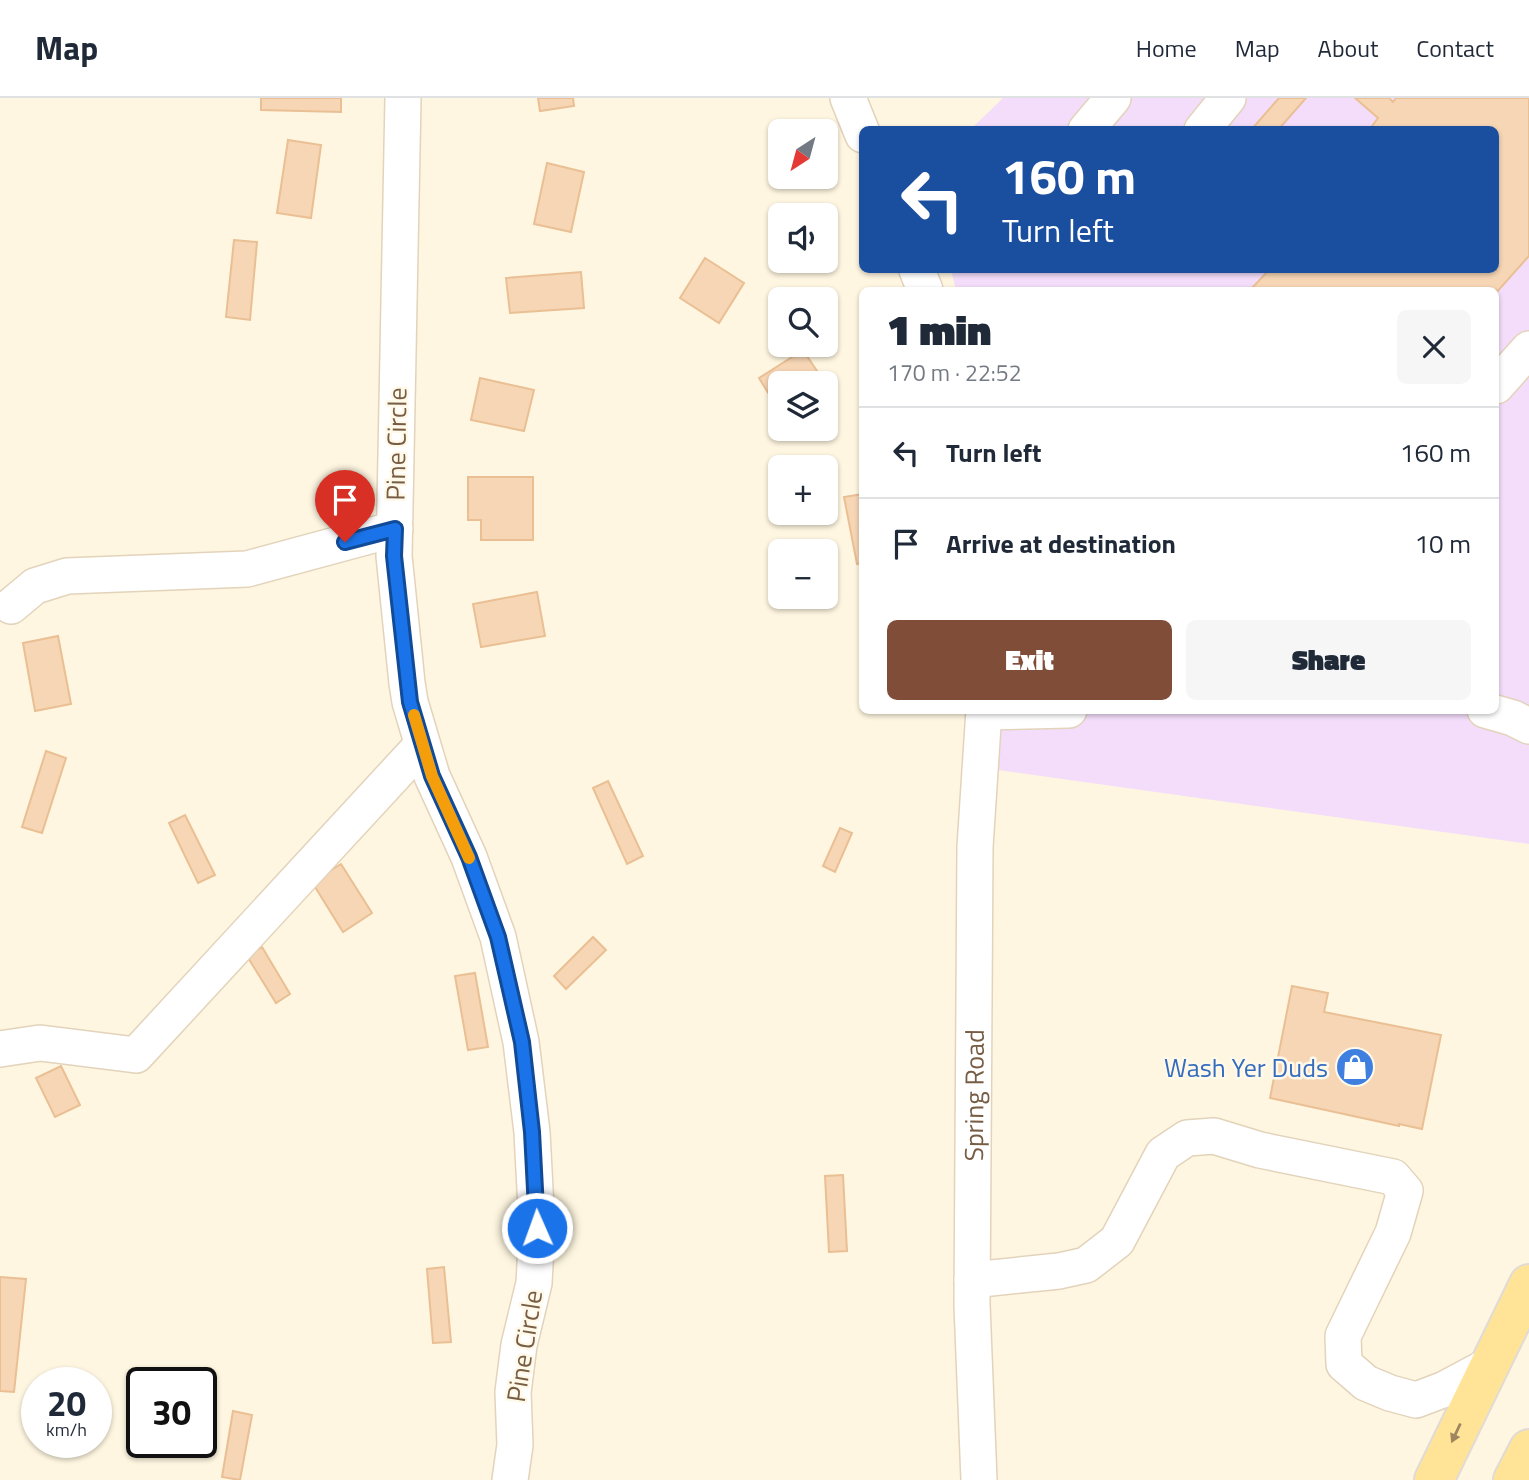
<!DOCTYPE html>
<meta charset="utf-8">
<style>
body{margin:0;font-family:"Titillium Web",sans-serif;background:#f6f6f7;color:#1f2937;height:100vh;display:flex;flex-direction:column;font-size:26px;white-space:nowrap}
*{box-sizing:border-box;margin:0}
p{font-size:23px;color:#747a83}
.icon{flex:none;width:38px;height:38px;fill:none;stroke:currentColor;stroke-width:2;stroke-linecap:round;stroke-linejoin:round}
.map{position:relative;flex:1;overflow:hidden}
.panel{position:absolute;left:859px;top:189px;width:640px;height:427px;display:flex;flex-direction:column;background:#fff;border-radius:10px;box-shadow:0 2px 5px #0004}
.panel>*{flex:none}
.top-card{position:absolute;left:859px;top:28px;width:640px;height:147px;border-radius:10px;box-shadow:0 2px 5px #0004;background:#1a4fa0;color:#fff;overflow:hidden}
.needle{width:46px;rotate:216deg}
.controls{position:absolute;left:768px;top:21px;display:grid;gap:14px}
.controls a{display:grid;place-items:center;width:70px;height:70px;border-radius:10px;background:#fff;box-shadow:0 2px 5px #0004;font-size:35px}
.speed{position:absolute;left:21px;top:1269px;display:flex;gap:14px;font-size:35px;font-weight:700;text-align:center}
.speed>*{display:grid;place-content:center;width:91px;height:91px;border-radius:50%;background:#fff;box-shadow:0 2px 5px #0004;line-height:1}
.speed small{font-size:18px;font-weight:400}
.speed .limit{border:4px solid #111;border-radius:10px;background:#fff;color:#111}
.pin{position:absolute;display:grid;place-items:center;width:60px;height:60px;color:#fff;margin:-72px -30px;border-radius:50% 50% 50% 0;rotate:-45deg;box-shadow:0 0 7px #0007}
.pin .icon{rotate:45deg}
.me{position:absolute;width:77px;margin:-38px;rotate:358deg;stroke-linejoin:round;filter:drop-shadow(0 0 5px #0008)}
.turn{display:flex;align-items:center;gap:24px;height:147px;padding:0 28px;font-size:32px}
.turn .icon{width:91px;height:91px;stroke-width:2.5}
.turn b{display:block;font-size:49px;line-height:60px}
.round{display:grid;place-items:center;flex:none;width:74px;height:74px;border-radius:10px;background:#f6f6f7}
.headline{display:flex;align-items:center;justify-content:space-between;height:119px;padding:0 28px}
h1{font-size:42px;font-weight:800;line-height:52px}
.cta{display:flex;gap:14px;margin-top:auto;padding:14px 28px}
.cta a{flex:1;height:80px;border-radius:10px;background:#7f4d38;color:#fff;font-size:28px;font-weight:800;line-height:80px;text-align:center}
.cta a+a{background:#f6f6f7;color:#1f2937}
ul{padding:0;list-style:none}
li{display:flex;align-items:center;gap:21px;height:91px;padding:0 28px;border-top:2px solid #e0e1e3}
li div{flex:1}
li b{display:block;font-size:26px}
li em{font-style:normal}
header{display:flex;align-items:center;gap:42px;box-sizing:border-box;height:98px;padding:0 35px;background:#fff;border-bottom:2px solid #e0e1e3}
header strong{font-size:33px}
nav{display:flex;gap:38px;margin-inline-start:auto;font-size:24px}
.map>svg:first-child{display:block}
</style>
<header>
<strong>Map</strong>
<nav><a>Home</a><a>Map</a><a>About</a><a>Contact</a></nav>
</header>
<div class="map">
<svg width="1529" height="1382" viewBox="0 0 1529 1382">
<rect width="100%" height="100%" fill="#fef6e0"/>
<path fill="#f3ddfa" d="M1003 0H1529V746L983 670 986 613 1496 612V192H956L951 172H1496V32L971 31Z"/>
<path fill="#f6d6b5" stroke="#eabf94" stroke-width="2" d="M261 0H341V14L261 12Z
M538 0H573L574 8 540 13Z
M1279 0H1306L1278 32H1251Z
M1355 0H1389L1393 4 1396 0H1529V158L1496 195V192H1250L1269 172H1496V32H1369L1378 20Z
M288 42 321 47 311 120 277 115Z
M547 65 584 74 571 134 534 126Z
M234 142 257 144 250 222 226 219Z
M705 160 744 185 719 225 680 200Z
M581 174 584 210 510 215 506 180Z
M803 252 825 285H780V314L759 280Z
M480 280 534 292 524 333 471 322Z
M468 379H533V442H481V422H468Z
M863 396V465L857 466 844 399Z
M537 494 545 538 481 549 473 506Z
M58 538 71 606 35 613 23 545Z
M46 653 66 660 42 735 22 729Z
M608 683 643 758 627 766 593 690Z
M185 717 215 777 198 785 169 725Z
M840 730 852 735 835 774 823 768Z
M341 766 372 815 343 834 312 784Z
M593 839 606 852 566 891 554 878Z
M262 849 290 896 276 905 247 858Z
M475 875 488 949 468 952 455 878Z
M1292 888 1328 895 1324 914 1441 937 1422 1031 1399 1026V1028L1270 1000Z
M61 968 80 1007 55 1019 36 980Z
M843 1077 847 1153 829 1154 825 1078Z
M444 1169 451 1244 433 1245 427 1171Z
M0 1179 26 1181 14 1294 0 1293Z
M233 1313 252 1317 240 1382 222 1379Z"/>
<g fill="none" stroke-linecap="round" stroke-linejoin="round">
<defs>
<g id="minor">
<path d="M403 0 394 458 407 585 410 604 432 678 469 759 498 839 521 944 532 1034 537 1130 534 1185 519 1247 513 1294 515 1347 510 1382"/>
<path d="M848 0 863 37"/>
<path d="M1086 32 1113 0"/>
<path d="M1202 32 1228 0"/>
<path d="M917 172 925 192"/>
<path d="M1496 288 1529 251"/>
<path d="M11 508 35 488 67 478 247 471 395 431"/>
<path d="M1485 612 1513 620 1529 628"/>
<path d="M984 614 1069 612"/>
<path d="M0 951 40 945 136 957 422 647"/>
<path d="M972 1182 1059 1173 1086 1167 1117 1143 1163 1056 1187 1040 1214 1038 1260 1052 1393 1079 1405 1093 1393 1135 1343 1238 1344 1266 1366 1285 1390 1295 1416 1302 1445 1291 1488 1268"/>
<path id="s1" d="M979 1382 972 1207 975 749 984 612"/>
</g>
<path id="major" d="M1434 1382 1529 1186
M1513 1382 1529 1351"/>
</defs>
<use href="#minor" stroke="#e3d3bb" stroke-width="38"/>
<use href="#major" stroke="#e1dbd6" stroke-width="42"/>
<use href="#minor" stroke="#fff" stroke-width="35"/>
<use href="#major" stroke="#ffe497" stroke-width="38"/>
</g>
<defs><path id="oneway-solid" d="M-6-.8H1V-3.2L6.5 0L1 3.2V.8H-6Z" transform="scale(1.75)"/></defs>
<use fill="#a0865e" href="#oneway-solid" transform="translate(1456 1335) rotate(115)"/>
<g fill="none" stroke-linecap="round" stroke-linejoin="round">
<defs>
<path id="route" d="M345 444 395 431 394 458 410 604 432 678 469 759 498 839 522 944 532 1034 537 1130"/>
</defs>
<use href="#route" stroke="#114b97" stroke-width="18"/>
<use href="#route" stroke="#1a73e8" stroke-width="12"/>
<path stroke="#f59e0b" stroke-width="12" d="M414 617 432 678 469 760"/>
</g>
<defs>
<symbol id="shop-disc" viewBox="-11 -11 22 22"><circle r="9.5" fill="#3f7fe0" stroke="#fff9e9"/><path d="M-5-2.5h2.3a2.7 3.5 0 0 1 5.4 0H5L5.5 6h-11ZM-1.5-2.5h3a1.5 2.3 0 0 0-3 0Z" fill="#fff"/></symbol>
</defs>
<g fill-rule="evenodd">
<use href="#shop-disc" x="1333" y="947" width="44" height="44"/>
</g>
<g text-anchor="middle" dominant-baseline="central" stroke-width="5" stroke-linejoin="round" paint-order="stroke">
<g font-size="26" fill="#785d45" stroke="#fff9e9">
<text transform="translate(396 346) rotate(-89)">Pine Circle</text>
<text stroke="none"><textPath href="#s1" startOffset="385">Spring Road</textPath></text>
<text transform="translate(524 1248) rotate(-81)">Pine Circle</text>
</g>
<g font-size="26" fill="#366cbe" stroke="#fff9e9" text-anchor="end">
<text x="1328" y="969">Wash Yer Duds</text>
</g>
</g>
</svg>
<div class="controls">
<a><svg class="needle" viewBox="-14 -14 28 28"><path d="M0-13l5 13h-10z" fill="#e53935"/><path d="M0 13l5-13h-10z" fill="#747a83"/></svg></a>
<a><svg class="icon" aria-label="sound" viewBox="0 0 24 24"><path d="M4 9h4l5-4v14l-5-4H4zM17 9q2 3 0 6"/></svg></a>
<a><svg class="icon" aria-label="search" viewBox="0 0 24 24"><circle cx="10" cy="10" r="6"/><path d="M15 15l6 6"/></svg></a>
<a><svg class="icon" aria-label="layers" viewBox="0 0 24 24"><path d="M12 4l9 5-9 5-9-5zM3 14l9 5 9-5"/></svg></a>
<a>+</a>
<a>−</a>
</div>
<div class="speed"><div>20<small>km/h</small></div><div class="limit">30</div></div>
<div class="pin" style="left:345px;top:444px;background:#d93025"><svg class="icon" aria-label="arrive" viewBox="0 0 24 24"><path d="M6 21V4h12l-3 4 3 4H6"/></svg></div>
<svg class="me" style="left:537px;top:1130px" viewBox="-20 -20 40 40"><circle r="17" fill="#1a73e8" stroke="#fff" stroke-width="3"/><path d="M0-11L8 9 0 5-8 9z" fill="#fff"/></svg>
<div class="top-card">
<div class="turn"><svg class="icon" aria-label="left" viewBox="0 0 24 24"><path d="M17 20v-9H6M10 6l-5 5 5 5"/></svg><div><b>160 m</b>Turn left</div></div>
</div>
<section class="panel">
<div class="headline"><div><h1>1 min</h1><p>170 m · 22:52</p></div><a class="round"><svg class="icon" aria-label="close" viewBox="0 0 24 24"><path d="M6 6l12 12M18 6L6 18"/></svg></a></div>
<ul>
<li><svg class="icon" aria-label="left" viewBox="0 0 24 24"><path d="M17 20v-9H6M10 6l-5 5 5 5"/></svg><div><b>Turn left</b></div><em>160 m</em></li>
<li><svg class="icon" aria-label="arrive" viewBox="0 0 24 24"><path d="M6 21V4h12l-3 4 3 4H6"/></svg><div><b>Arrive at destination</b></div><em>10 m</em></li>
</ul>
<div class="cta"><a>Exit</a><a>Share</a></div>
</section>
</div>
